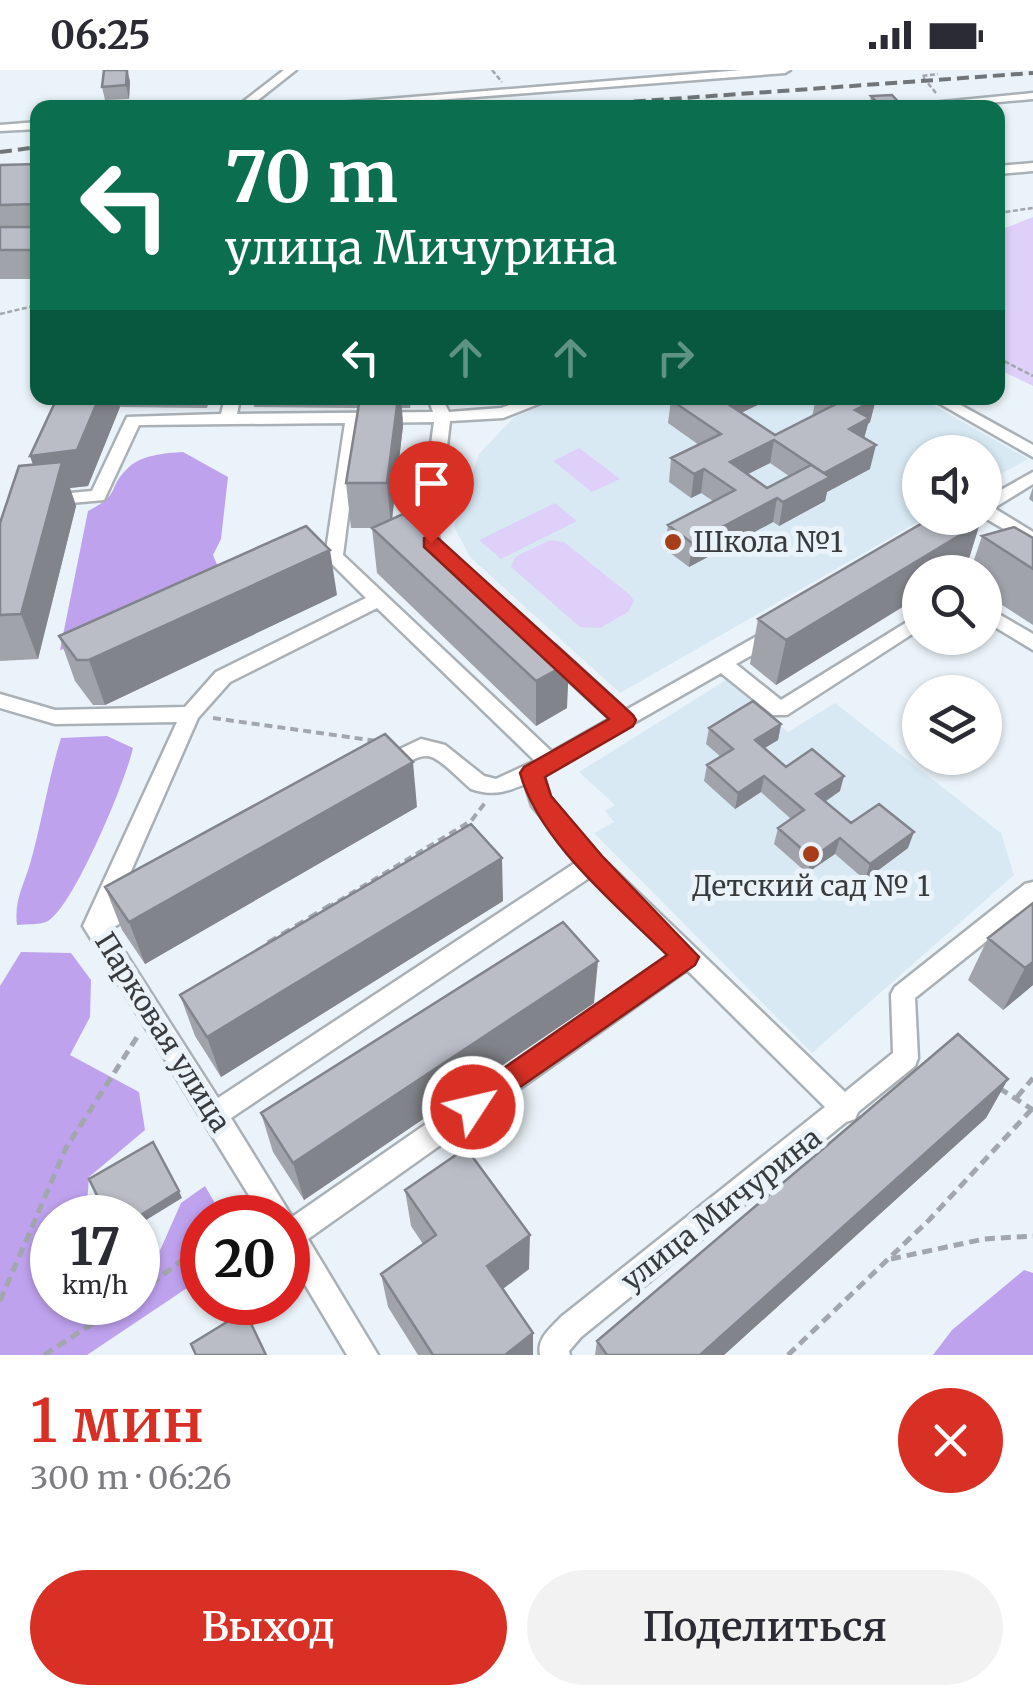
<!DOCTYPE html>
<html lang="ru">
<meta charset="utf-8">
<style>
body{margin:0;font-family:Merriweather,serif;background:#f2f2f3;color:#2b2b33;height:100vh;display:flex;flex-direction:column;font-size:38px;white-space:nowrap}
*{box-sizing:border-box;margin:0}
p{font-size:32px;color:#7c7c81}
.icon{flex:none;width:55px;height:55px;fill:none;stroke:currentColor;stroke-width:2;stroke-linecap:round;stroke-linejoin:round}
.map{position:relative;height:1285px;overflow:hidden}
.drawer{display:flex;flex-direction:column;background:#fff;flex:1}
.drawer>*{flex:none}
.hud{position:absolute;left:30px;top:30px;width:975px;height:305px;border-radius:20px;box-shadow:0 2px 8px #0004;background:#0b6e4f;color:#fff;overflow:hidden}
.controls{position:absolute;left:902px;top:365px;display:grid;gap:20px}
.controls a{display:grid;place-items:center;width:100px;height:100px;border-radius:50%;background:#fff;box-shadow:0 2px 8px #0004;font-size:50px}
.speed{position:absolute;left:30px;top:1125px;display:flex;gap:20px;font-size:50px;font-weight:700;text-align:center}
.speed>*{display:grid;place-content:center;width:130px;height:130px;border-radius:50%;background:#fff;box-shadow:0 2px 8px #0004;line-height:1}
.speed small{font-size:25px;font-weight:400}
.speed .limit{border:15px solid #d22;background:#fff;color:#111}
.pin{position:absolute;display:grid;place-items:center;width:85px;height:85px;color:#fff;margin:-102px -42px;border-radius:50% 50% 50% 0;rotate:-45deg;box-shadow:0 0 10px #0007}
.pin .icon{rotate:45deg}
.me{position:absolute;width:110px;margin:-55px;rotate:55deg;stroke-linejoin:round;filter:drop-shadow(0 0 8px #0008)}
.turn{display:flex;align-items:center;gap:35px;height:210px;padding:0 30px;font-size:45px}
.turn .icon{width:130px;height:130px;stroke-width:2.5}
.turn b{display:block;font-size:70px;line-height:85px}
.lanes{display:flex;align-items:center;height:95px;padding:0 30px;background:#0003;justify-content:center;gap:50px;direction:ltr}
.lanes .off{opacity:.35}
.round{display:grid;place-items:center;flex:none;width:105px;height:105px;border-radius:52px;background:#f2f2f3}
.overview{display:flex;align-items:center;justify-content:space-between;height:170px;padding:0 30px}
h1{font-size:60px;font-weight:600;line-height:75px;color:#d93025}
.primary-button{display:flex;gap:20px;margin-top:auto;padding:20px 30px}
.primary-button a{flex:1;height:115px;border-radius:60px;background:#d93025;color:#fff;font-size:40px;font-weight:600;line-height:115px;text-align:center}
.primary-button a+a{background:#f2f2f3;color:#2b2b33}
.status{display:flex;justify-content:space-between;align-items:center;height:70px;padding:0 50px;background:#fff;direction:ltr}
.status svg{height:28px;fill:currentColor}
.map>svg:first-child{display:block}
</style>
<div class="status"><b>06:25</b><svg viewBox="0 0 49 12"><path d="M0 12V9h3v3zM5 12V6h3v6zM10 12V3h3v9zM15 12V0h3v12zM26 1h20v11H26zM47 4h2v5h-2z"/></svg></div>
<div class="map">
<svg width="1033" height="1285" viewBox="0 0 1033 1285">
<rect width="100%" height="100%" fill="#eaf3f9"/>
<path fill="#d8e9f3" d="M560 328H921L1028 389 985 413V382H920V448H925L620 623 470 487 454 457 479 384 514 347Z
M726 610 788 662 835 633 1001 763 1014 805 812 983 594 763 614 752 605 741 615 735 579 702Z"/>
<path fill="#ded0f9" d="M1033 147V316L998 299V161Z
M579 378 620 409 592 422 553 391Z
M555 433 577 451 501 489 479 470Z
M550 470 564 472 630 525 634 531 628 542 600 558 580 557 511 497 515 487Z"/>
<path fill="#bea2ee" d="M183 382 228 407 221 469 213 485 218 497 148 558 60 580 88 441C122 424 107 418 127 399 140 385 165 383 183 382Z
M107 666 133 678C126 710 74 836 48 851 41 855 26 854 17 855 14 831 23 817 30 794 42 752 48 710 61 668Z
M21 882 71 883 91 910 90 947 70 985 139 1022 145 1060 89 1107 86 1147 52 1148V1232H138V1202L158 1185 181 1133 205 1116 223 1147 202 1148V1208L87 1285H0V916Z
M1024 1200 1033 1203V1285H933L952 1260Z"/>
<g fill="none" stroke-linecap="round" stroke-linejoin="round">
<defs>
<path id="minor" d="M284 0H296L248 38H235Z
M742 0H790L785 3 334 38H278Z
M1033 23V29L934 38H881Z
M38 52V59L0 61V55Z
M1033 93V101L998 104V96Z
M225 328H240L237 344 433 342 428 328H442L449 342 501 338 528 328H548L546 331 503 348 450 351 437 460 439 471 455 486 446 492 425 477 419 460 434 352 360 353 343 485 552 682 610 649 541 585 538 580 541 575H555L626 640 775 556 782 558 784 563 782 568 736 594 781 630 920 544V559L787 645H773L721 603 543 705 550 727 601 787 845 1022 893 983 891 924 895 917 1025 814 1033 812V834L915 928 918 988 915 996 858 1042 855 1049 846 1052 581 1267 569 1281 570 1285H540C537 1268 550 1259 561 1247L825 1037 687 900 308 1169 378 1285H347L288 1186V1148H263L83 856 177 652 55 654 0 638V624L55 640 185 637 216 602 366 528 325 487 345 353 139 355 104 430 49 435 41 430 49 425 92 421 127 347 221 344ZM377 538 535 691 496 709 484 706 445 675 421 669 375 691 372 697 375 703C395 709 415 678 434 688 447 695 459 709 471 719 493 726 504 723 525 714L532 736 578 791 218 1028 110 859 146 839 149 832 146 825 138 823 117 833 198 648 230 612ZM592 806 671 884 292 1147 231 1048Z
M930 328H948L1033 375V387Z
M1033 402V414L994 438 1033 462V476L985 448V429Z
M985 536 1033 564V580L985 551Z"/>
</defs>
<use href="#minor" stroke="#a9b1b7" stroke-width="5"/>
<path stroke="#a1a7ac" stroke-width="2.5" stroke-dasharray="5 2.5" stroke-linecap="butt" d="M492 0 502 12
M936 23 922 6 938 4
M998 143 1033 138
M0 244 38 235
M998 288 1033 306"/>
<path stroke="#a1a7ac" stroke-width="4" stroke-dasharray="8 5" stroke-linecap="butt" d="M213 648 377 671
M327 838 471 751 485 733"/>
<path stroke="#a1a7ac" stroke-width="5" stroke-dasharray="10 6" stroke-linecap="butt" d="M268 873 331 835
M999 1018 1033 1040
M1017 1027 1033 1008
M891 1189 984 1169 1033 1166
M138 1224 202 1175
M0 1231 66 1078 139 964
M44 1285 126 1232
M788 1285 930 1149 1032 1039"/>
<use href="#minor" fill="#fff" fill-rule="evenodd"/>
<path stroke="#707579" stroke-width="4" stroke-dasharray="12 6" stroke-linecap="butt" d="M544 38 1033 3
M0 82 38 77"/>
</g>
<path fill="#a0a3aa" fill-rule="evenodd" d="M128 0 130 12 129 29 105 30 102 17Z
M871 26 904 38H869Z
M38 94V156L5 157H38V209H0V95Z
M57 328H210L207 338 120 337 88 416 70 418 76 436 38 589 0 591V453L33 394Z
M252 328H412L410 338H402L403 356 392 449 567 638 536 656 377 503 372 458H351L346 413 358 338 254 337Z
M676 328H766V331L741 343 775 365 812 347 816 328H873L876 329 870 352 868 354 864 368 870 399 827 422 825 431 779 456 773 452 689 497 665 479 668 455 713 431 701 423 691 428 669 412 671 388 699 375 668 353 671 330ZM770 393 789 406 767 418 748 404Z
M1033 417V432L1029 429Z
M980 453 966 498 776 615 750 594 758 549Z
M982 466 1033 468V555L985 524V502H970Z
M337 525 105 635H93L75 611 59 566Z
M781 654 778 670 764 678 786 697 840 721 825 732 851 753 908 778 865 810 835 784 807 803 774 774 778 758 791 749 761 722 735 739 704 711 707 695 721 687 706 674 709 658Z
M417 737 145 894 122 860 105 817Z
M503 831 221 1007 195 966 180 925Z
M1033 833V915L1003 940 968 910 988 868Z
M594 933 304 1130 273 1082 261 1043Z
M1008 1009 986 1048 724 1285H595L597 1271Z
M405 1120 529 1199 503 1219 533 1285H418L388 1237 381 1204 423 1174 411 1156Z"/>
<path fill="#82848b" d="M127 0 130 12 129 29 126 15Z
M99 328H117L120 337 88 416 70 418 76 436 38 589 21 544 42 422 30 386Z
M398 328H401L403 356 391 458 387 413Z
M727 328H766V331L719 353 722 330Z
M876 329 870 352 868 354 863 372 849 359 855 340Z
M774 370 770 393 726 415 730 392Z
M876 375 870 399 827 422 825 431 779 456 783 432 824 403Z
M704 399 701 423 691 428 694 404Z
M777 428 773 452 689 497 692 473Z
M980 453 966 498 958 502H920V526L776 615 786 570Z
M330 480 337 525 105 635 89 590Z
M569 593 567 638 536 656V611Z
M781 654 778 670 752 686 755 670Z
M413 692 417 737 145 894 129 852Z
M764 706 761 722 735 739 738 723Z
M844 706 840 721 812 740 816 724Z
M914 762 908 778 865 810 870 794Z
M840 768 835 784 807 803 812 788Z
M502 788 503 831 221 1007 207 967Z
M598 891 594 933 304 1130 293 1093Z
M1033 892V915L1003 940 1025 898Z
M1008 1009 986 1048 724 1285H700Z
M179 1121 182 1128 138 1155V1148Z
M530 1165 529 1199 488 1230 487 1196Z
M533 1263V1285H505Z"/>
<path fill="#babdc6" stroke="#82848b" stroke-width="2.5" d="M104 0H127L126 15 102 17Z
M892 25 904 38H882L871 26Z
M703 34 705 38H663Z
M38 94V134L0 135V95Z
M0 157H38V180H0Z
M57 328H99L77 380 30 386Z
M360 328H398L387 413H346Z
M676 328H727L722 330 775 365 834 335 821 328H873L876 329 855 340 869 348 849 359 876 375 824 403 774 370 730 392 767 418 811 395 830 407 783 432 777 428 692 473 668 455 735 420 704 399 694 404 671 388 721 364 671 330Z
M62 392 21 544 0 545V453L19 396Z
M403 444 569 593 536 611 372 458Z
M931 448H972L980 453 786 570 758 549Z
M306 456 330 480 89 590H77L59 566Z
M1014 457 1033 468V499L982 466Z
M753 631 781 654 755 670 786 697 812 679 844 706 816 724 851 753 879 734 914 762 870 794 840 768 812 788 778 758 804 740 764 706 738 723 707 695 733 679 709 658Z
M385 664 413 692 129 852 105 817Z
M471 754 502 788 207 967 180 925Z
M1033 833V892L1025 898 988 868Z
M563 852 598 891 293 1093 261 1043Z
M958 964 1008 1009 700 1285H607L597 1271Z
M153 1072 179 1121 136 1148H108L89 1109Z
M466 1078 530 1165 487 1196 533 1263 505 1285H433L381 1204 436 1165 405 1120Z
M245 1241 266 1285H196L191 1274Z"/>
<path fill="#d93025" stroke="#8d1f18" stroke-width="2.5" d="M431 466 438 468 633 645 636 650 633 656 545 707 551 726 602 786 699 887 695 895 473 1050 462 1046 458 1037 462 1027 667 885C617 835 539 772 520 703L524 697 609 649 424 477V468Z"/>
<g fill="#a63f19" stroke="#eaf3f9" stroke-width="4">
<circle cx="673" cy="472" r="10"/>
<circle cx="811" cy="784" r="10"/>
</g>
<g text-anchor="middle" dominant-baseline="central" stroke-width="10" stroke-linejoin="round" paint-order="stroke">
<g font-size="28" fill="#383b3e" stroke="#eaf3f9" text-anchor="start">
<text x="693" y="472">Школа №1</text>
<text x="811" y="816" text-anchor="middle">Детский сад № 1</text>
</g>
<g font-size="28" fill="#383b3e" stroke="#eaf3f9">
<text transform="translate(163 962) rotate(58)">Парковая улица</text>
<text transform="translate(721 1139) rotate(-38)">улица Мичурина</text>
</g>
</g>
</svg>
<div class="controls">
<a><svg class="icon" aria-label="sound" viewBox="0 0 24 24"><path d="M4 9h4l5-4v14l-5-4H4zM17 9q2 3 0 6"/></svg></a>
<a><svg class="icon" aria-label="search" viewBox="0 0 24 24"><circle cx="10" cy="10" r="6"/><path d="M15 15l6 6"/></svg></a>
<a><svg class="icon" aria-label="layers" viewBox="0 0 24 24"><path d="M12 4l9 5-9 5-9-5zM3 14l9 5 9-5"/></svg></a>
</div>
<div class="speed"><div>17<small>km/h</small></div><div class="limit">20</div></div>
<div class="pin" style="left:431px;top:473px;background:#d93025"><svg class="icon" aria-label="arrive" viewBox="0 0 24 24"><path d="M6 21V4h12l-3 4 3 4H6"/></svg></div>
<svg class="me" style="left:473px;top:1037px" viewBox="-20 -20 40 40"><circle r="17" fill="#d93025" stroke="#fff" stroke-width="3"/><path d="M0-11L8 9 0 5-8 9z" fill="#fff"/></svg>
<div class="hud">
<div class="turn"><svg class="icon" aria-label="left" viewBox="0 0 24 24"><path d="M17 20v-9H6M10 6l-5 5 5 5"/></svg><div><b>70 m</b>улица Мичурина</div></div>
<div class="lanes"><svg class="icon" aria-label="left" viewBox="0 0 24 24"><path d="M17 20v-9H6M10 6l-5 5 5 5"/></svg><svg class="icon off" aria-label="ahead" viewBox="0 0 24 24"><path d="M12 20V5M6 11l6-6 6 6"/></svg><svg class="icon off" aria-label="ahead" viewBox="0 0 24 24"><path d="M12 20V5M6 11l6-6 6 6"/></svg><svg class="icon off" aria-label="right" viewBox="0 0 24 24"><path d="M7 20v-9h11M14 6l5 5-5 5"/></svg></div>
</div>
</div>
<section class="drawer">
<div class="overview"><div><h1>1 мин</h1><p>300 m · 06:26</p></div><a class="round" style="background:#d93025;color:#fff"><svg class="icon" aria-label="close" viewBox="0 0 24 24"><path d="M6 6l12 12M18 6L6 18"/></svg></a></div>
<div class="primary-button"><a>Выход</a><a>Поделиться</a></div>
</section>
